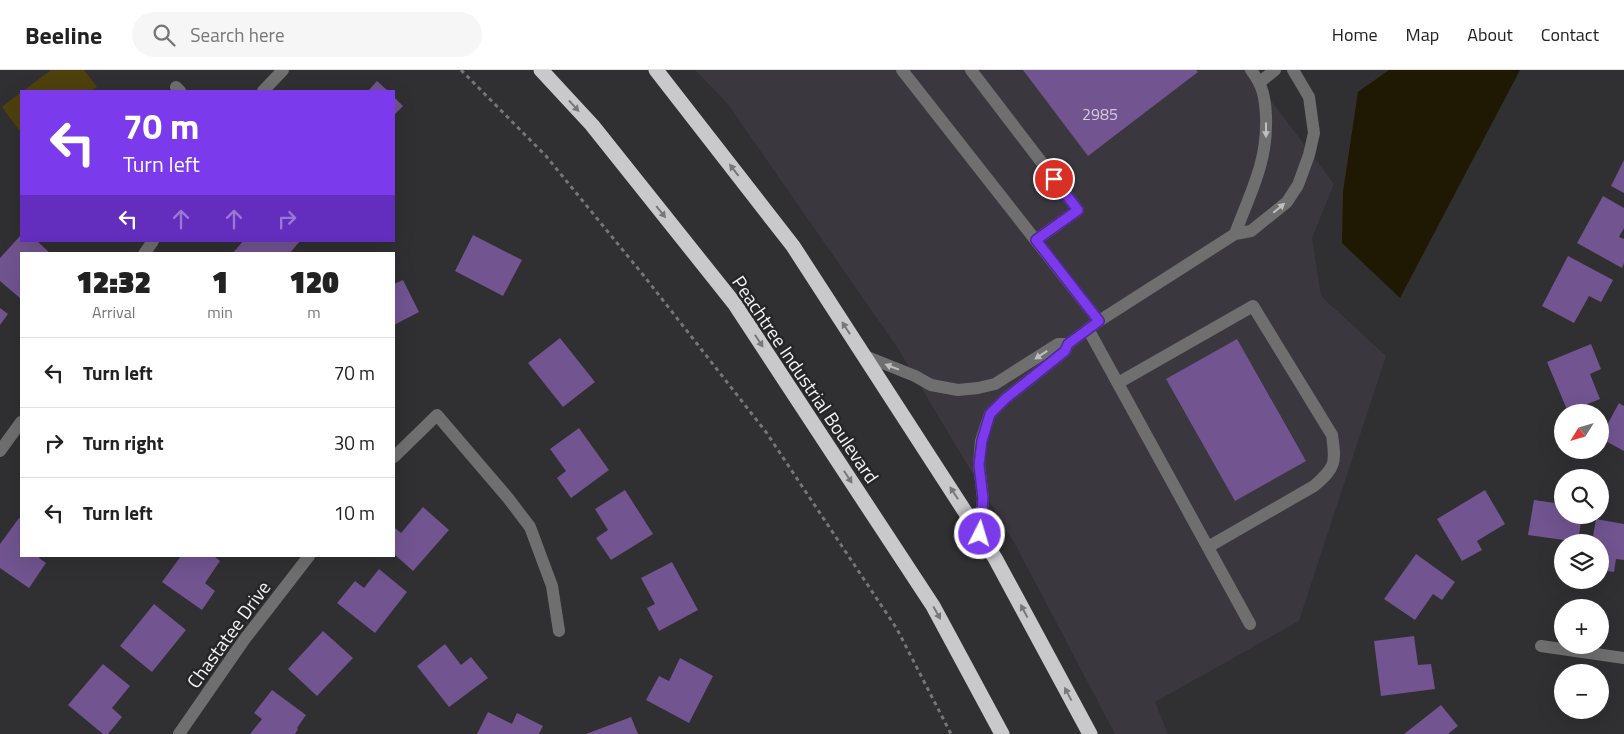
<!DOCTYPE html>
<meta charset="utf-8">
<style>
body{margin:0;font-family:"Titillium Web",sans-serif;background:#f6f6f6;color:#222;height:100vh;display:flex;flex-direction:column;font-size:19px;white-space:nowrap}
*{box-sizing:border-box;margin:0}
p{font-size:16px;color:#767676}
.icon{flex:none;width:28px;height:28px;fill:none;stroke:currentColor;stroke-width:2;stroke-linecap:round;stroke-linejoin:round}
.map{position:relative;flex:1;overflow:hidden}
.side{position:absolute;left:20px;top:182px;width:375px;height:305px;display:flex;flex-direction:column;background:#fff;border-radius:0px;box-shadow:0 5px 20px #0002}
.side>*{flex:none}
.hud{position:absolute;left:20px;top:20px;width:375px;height:152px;border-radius:0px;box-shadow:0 5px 20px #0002;background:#7c3aed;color:#fff;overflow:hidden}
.needle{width:32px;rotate:233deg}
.fabs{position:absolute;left:1554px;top:334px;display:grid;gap:10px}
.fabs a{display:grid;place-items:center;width:55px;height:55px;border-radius:50%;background:#fff;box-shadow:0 5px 20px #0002;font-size:25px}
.pin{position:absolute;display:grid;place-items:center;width:42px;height:42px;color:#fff;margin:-21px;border:2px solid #fff;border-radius:50%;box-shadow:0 1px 5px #0007}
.me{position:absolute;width:55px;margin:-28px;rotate:5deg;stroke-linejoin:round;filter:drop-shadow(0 0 4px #0008)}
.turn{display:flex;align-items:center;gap:18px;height:105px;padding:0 20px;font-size:22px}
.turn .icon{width:65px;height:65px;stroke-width:2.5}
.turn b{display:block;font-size:35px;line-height:42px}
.lanes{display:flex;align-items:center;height:48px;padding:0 20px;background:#0003;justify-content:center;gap:25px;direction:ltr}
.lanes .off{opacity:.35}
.eta{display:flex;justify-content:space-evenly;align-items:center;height:85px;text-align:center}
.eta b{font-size:30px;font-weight:800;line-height:35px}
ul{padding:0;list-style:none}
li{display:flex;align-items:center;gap:15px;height:70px;padding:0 20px;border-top:1px solid #e0e0e0}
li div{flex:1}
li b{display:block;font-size:19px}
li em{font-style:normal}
header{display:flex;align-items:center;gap:30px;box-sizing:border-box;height:70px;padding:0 25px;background:#fff;border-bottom:1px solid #e0e0e0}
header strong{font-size:24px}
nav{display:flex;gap:28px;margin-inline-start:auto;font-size:18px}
.search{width:350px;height:45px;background:#f6f6f6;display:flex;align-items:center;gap:12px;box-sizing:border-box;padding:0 18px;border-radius:28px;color:#767676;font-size:19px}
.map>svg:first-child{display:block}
</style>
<header>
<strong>Beeline</strong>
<div class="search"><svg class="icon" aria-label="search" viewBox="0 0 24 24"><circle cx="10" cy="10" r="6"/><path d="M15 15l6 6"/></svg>Search here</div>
<nav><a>Home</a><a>Map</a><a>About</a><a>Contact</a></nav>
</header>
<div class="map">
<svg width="1624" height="664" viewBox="0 0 1624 664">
<rect width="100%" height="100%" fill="#302f31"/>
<path fill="#3b373f" d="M695 0H1248L1334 114 1312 168 1321 226 1386 286 1299 551 1155 632 1168 664H1115L1016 476 897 277 727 33Z"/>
<path fill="#4e410d" d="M51 0H84L97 17 91 21H23Z
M21 22V63L2 37Z"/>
<path fill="#1f1802" d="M1389 0H1520L1400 228 1342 173 1343 122 1358 22Z"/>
<path fill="#715490" d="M1023 0H1196L1198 2 1088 86Z
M377 11 388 21H368Z
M394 27 403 36 394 45Z
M1624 90V123L1611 116Z
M1603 126 1624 138V158L1619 167 1624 169V193L1622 198 1577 173Z
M21 165V171H37L51 184H21V229L0 211V188Z
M473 165 522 190 503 226 455 201Z
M243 171H300L289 184H232Z
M1568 186 1613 210 1601 232 1589 226 1574 253 1542 236Z
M403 210 419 242 394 255V214Z
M0 238 8 244 0 255Z
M560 268 595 312 563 337 528 293Z
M1237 269 1306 391 1235 431 1166 309Z
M1591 274 1601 299 1590 304 1600 329 1568 342 1547 292Z
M1619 333 1624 336V381L1600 368Z
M579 358 609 400 571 428 557 408 566 401 550 379Z
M625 420 653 464 611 490 596 468 608 460 595 439Z
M1485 420 1505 454 1477 471 1482 480 1462 491 1437 449Z
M1534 430 1562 434V445H1582L1578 472 1528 465Z
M423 437 449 460 413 501 394 484V459L395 458 401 463Z
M19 448 21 449V486H40L39 488 46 493 29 518 0 498V474Z
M1596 449 1624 454V490L1616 489 1614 502 1600 500V472H1592Z
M1416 484 1455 512 1442 530 1433 524 1415 550 1384 529Z
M181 486H214L220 491 205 513 215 521 202 540 162 512Z
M672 492 698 540 659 561 647 538 655 534 641 508Z
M379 499 407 522 375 563 337 533 355 511 364 518Z
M154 534 186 560 152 602 120 576Z
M323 561 353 588 317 626 288 599Z
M1414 566 1418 595 1431 594 1435 619 1381 626 1374 571Z
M445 574 461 595 471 587 488 608 449 637 417 596Z
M680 588 713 606 689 653 646 630 659 606 669 611Z
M103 594 130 616 112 638 122 647 108 664H103L68 635Z
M272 620 306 645 297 658 298 659 295 664H250L262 649 254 643Z
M1441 635 1458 656 1448 664H1404Z
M488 642 512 654 517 643 543 656 539 664H477Z
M631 647 638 664H586Z"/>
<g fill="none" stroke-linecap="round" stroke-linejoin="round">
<path stroke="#767577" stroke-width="3" stroke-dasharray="4 4" stroke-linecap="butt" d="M461 0 546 86 644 206 766 362 897 559 951 664"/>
<path stroke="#706f70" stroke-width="12" d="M902 0 1099 251
M971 0 1078 140 1036 170
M1260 12 1275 0
M176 17 180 21
M1088 259 1250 554
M1118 313 1253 236 1332 365C1336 393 1336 397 1314 416L1208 477"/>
<path stroke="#706f70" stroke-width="12" d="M1251 0C1263 16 1265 27 1266 46 1268 92 1250 123 1235 164L1251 161 1287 132 1298 115 1309 85 1314 63 1309 27 1293 0
M263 21 283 0
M144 184 153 171
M1068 274 1099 251 1235 164
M865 286 915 306 931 315 958 320 978 318 995 314 1058 274H1068L1065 281 1005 329 990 344 981 371 979 395 983 428 980 464
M0 381 21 352
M394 387 437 345 508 428 530 457 552 516 559 561
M1541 576 1624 588
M179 664 244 570 309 486"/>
<path stroke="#c9c8cb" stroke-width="15" d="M541 0 592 55 734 233 933 536 1002 664
M656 0 793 176 995 488 1090 664"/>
</g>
<defs><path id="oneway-solid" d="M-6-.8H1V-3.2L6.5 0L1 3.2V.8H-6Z" transform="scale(1.25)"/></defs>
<g fill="#787679">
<use href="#oneway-solid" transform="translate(574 36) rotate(47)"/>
<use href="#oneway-solid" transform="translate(734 100) rotate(-128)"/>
<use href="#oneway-solid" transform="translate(661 142) rotate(51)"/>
<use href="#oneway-solid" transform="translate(846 258) rotate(-123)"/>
<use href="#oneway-solid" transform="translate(759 271) rotate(57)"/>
<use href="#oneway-solid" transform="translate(848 407) rotate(57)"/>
<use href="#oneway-solid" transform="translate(954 423) rotate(-123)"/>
<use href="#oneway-solid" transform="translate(1024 541) rotate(-118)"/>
<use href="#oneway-solid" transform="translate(937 543) rotate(61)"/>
<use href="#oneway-solid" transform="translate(1068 624) rotate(-118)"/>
</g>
<g fill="#bfbfc0">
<use href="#oneway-solid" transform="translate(1266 60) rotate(90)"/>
<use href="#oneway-solid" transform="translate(1279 138) rotate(-40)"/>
<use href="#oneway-solid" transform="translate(1041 285) rotate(147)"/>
<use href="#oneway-solid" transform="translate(892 297) rotate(-159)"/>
</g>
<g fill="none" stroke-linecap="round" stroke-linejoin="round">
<defs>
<path id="route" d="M980 464 983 428 979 395 982 371 990 344 1005 329 1065 281 1068 274 1099 251 1036 170 1078 140 1054 109"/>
</defs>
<use href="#route" stroke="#51269a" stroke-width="12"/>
<use href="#route" stroke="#7c3aed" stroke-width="9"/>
</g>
<g text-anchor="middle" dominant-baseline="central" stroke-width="5" stroke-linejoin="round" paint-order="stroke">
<g font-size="16" fill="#d3ccdc">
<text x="1100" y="44">2985</text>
</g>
<g font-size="19" fill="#f4f4f5" stroke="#262527">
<text transform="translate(806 309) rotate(56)">Peachtree Industrial Boulevard</text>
<text transform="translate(228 564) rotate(-54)">Chastatee Drive</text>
</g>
</g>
</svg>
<div class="fabs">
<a><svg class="needle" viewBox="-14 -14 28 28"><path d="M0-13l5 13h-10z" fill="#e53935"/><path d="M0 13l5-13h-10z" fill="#767676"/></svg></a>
<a><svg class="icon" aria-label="search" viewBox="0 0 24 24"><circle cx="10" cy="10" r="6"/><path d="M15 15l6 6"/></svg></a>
<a><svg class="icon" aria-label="layers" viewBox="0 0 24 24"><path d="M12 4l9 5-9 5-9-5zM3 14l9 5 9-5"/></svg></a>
<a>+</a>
<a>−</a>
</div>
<div class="pin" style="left:1054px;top:109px;background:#d93025"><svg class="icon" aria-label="arrive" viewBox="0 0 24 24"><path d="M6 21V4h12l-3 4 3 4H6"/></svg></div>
<svg class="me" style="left:980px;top:464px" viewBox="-20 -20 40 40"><circle r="17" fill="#7c3aed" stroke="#fff" stroke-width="3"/><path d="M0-11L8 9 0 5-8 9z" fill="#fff"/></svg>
<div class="hud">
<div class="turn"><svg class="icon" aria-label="left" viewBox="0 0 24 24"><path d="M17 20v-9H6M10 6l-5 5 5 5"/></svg><div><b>70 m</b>Turn left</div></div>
<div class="lanes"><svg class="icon" aria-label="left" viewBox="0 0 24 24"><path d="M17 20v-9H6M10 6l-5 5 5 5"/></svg><svg class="icon off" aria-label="ahead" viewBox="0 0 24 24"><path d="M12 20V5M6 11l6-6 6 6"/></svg><svg class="icon off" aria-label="ahead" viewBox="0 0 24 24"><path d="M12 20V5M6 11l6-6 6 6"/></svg><svg class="icon off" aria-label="right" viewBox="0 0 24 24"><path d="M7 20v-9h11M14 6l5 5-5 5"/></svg></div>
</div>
<section class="side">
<div class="eta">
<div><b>12:32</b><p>Arrival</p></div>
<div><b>1</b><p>min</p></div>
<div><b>120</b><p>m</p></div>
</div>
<ul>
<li><svg class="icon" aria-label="left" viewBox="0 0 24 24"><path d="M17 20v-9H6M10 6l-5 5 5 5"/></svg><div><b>Turn left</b></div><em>70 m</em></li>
<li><svg class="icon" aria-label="right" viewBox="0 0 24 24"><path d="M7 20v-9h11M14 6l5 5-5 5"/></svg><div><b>Turn right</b></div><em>30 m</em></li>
<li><svg class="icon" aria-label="left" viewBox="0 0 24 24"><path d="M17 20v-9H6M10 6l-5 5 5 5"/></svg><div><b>Turn left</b></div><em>10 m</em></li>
</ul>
</section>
</div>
